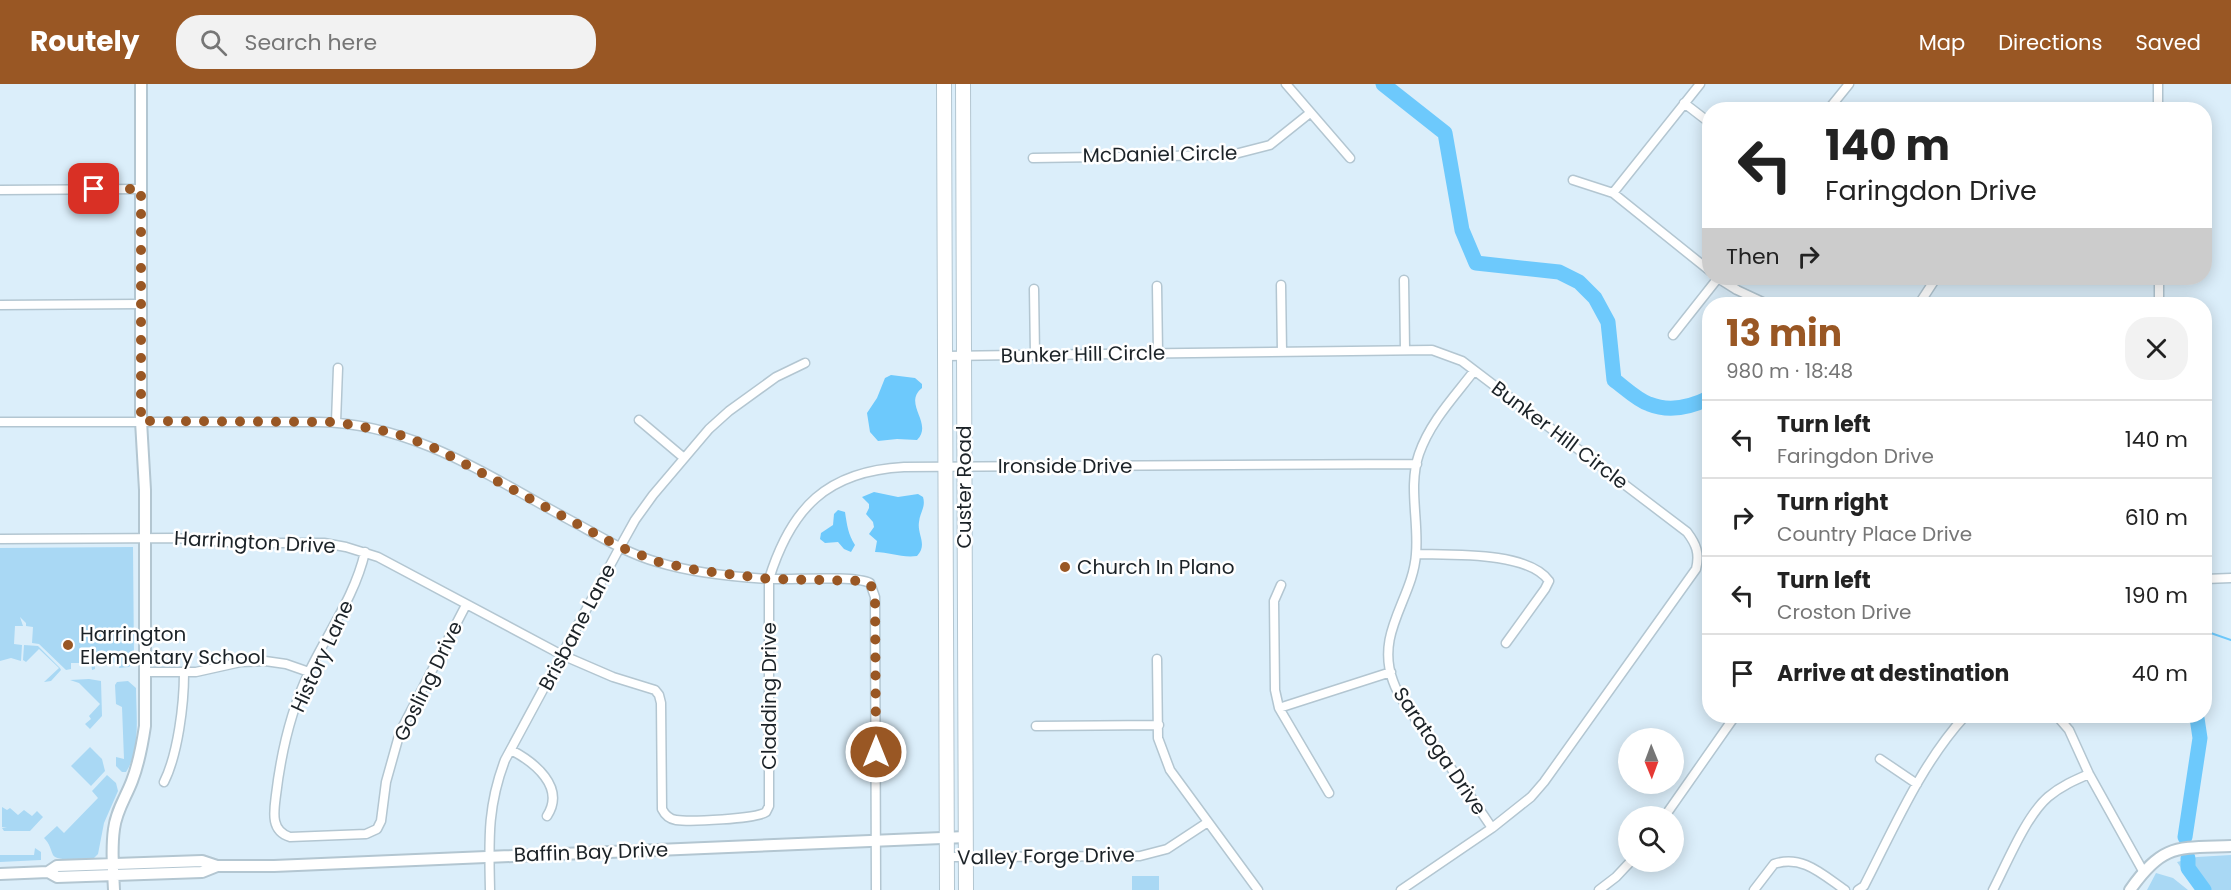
<!DOCTYPE html>
<meta charset="utf-8">
<style>
body{margin:0;font-family:Poppins,sans-serif;background:#f2f2f2;color:#222;height:100vh;display:flex;flex-direction:column;font-size:22px;white-space:nowrap}
*{box-sizing:border-box;margin:0}
p{font-size:20px;color:#767676}
.icon{flex:none;width:33px;height:33px;fill:none;stroke:currentColor;stroke-width:2;stroke-linecap:round;stroke-linejoin:round}
.map{position:relative;flex:1;overflow:hidden}
.sheet{position:absolute;left:1702px;top:213px;width:510px;height:426px;display:flex;flex-direction:column;background:#fff;border-radius:24px;box-shadow:0 3px 15px #0003}
.sheet>*{flex:none}
.hud{position:absolute;left:1702px;top:18px;width:510px;height:183px;border-radius:24px;box-shadow:0 3px 15px #0003;background:#fff;color:#222;overflow:hidden}
.needle{width:39px;rotate:179deg}
.buttons{position:absolute;left:1618px;top:644px;display:grid;gap:12px}
.buttons a{display:grid;place-items:center;width:66px;height:66px;border-radius:50%;background:#fff;box-shadow:0 3px 15px #0003;font-size:30px}
.pin{position:absolute;display:grid;place-items:center;width:51px;height:51px;color:#fff;margin:-26px;border-radius:12px;box-shadow:0 3px 9px #0006}
.me{position:absolute;width:66px;margin:-33px;rotate:0deg;stroke-linejoin:round;filter:drop-shadow(0 0 4px #0008)}
.turn{display:flex;align-items:center;gap:21px;height:126px;padding:0 24px;font-size:27px}
.turn .icon{width:78px;height:78px;stroke-width:2.5}
.turn b{display:block;font-size:42px;line-height:51px}
.then{display:flex;align-items:center;height:57px;padding:0 24px;background:#0003;gap:12px;font-size:22px}
.round{display:grid;place-items:center;flex:none;width:63px;height:63px;border-radius:24px;background:#f2f2f2}
.overview{display:flex;align-items:center;justify-content:space-between;height:102px;padding:0 24px}
h1{font-size:36px;font-weight:700;line-height:45px;color:#995724}
ul{padding:0;list-style:none}
li{display:flex;align-items:center;gap:18px;height:78px;padding:0 24px;border-top:2px solid #e0e0e0}
li div{flex:1}
li b{display:block;font-size:22px}
li em{font-style:normal}
header{display:flex;align-items:center;gap:36px;box-sizing:border-box;height:84px;padding:0 30px;background:#995724;color:#fff}
header strong{font-size:28px}
nav{display:flex;gap:33px;margin-inline-start:auto;font-size:21px}
.search{width:420px;height:54px;background:#f2f2f2;display:flex;align-items:center;gap:15px;box-sizing:border-box;padding:0 21px;border-radius:24px;color:#767676;font-size:22px}
.map>svg:first-child{display:block}
</style>
<header>
<strong>Routely</strong>
<div class="search"><svg class="icon" aria-label="search" viewBox="0 0 24 24"><circle cx="10" cy="10" r="6"/><path d="M15 15l6 6"/></svg>Search here</div>
<nav><a>Map</a><a>Directions</a><a>Saved</a></nav>
</header>
<div class="map">
<svg width="2231" height="806" viewBox="0 0 2231 806">
<rect width="100%" height="100%" fill="#dbeefa"/>
<path fill="#a9d8f4" d="M133 463 134 577 129 583 119 584V579H95V585L92 586 91 579H71V585L66 586 39 560 32 559 33 543 26 542V539L20 533 23 542H15L14 560 22 561 21 577 11 574 0 577V464Z
M24 561 38 562 60 584 61 586 51 597 44 598 59 584 39 565 26 578 23 576Z
M89 595 101 597 102 632 90 645 85 640 91 635 89 632 100 620 79 599 70 596Z
M128 597 136 604C136 630 141 665 126 688H122L116 682V673L124 675 122 623 116 620 115 601 117 598Z
M90 663 102 675 105 687 91 702 71 682Z
M107 691 116 699 118 707 104 739 98 770 94 774C86 775 57 778 53 771 50 764 50 760 44 754L57 742 64 749 98 714 92 707Z
M2 723 7 726 10 724 18 731 24 726 32 732 37 727 43 733 30 747H4L2 744H7L2 743Z
M35 764 41 768V776L0 778V771H34Z
M2231 771V806H2196L2177 778 2197 773Z
M2156 789 2173 794 2188 806H2147Z
M1132 792H1159V806H1132Z"/>
<path fill="#6dc9fc" d="M891 291 915 294 922 300V304C902 320 934 339 917 356L897 355 878 357 870 348 867 329 877 314 885 294Z
M874 408 898 413 918 410 923 413C926 423 920 428 919 438 917 451 928 460 917 472 901 474 890 468 875 468L877 457 869 450 874 443 873 438 866 430 869 424V420L862 413Z
M838 426 845 428C847 441 848 450 855 461L851 468 844 465 838 458 825 459 820 455 821 449 833 441 834 430Z"/>
<g fill="none" stroke-linecap="round" stroke-linejoin="round">
<path stroke="#6dc9fc" stroke-width="2" d="M2205 547 2231 556"/>
<path stroke="#6dc9fc" stroke-width="15" d="M1383 0 1445 49 1462 146 1476 179 1559 188 1579 198 1595 214 1608 238 1614 296C1624 303 1637 316 1649 320 1669 328 1691 323 1709 314L1710 303
M2185 753 2200 654 2197 634 2194 632
M2188 774V784L2204 806"/>
<defs>
<path id="minor" d="M1286 0 1350 74
M2158 0V26
M1684 19 1710 39
M1828 26 1849 0
M1033 74 1231 71 1270 61 1310 29
M1573 96 1613 109 1710 187
M0 106 141 105
M1613 109 1700 0
M1718 194 1737 206 1767 220
M1960 194H2096
M2159 194V220
M1404 196 1405 266
M1281 201 1282 268
M1157 202 1158 269
M1034 205 1035 271
M1919 220 1936 194
M0 221 141 220
M1673 251 1718 194
M945 272 1432 266 1462 277 1687 448C1696 460 1700 469 1696 485L1544 698 1531 713 1492 744 1401 806
M1474 287C1454 313 1430 338 1419 370 1408 402 1419 437 1416 470 1413 515 1375 548 1393 597 1400 617 1417 636 1430 654 1451 684 1472 714 1492 744
M639 336 684 374
M0 338H319C415 339 496 397 579 441 604 455 629 470 657 478 693 489 733 493 770 495 792 496 853 491 870 499L875 513 876 806
M336 338 338 284
M0 455 175 454 240 459H324L346 463 378 473 562 571 613 593 655 606 659 611 661 619 662 725C665 731 669 735 676 736 690 738 756 735 766 728L769 722V495C791 424 827 387 904 383L1417 380
M365 468C355 512 328 548 309 588 291 626 281 669 276 711 274 727 270 747 290 753L366 750 377 745 381 737 386 698 400 648 466 521
M1417 470C1449 471 1528 467 1549 497L1545 505 1506 559
M2205 495 2231 494
M1281 501 1274 517 1275 606 1279 624 1329 709
M1157 575 1158 654 1170 686 1258 806
M145 588H196L241 578 265 577 286 580 309 588
M1279 624 1391 588
M2057 632 2069 646 2089 690 2143 787
M1036 642 1159 641
M511 666C534 678 566 703 547 732
M1880 675 1917 700
M164 698C178 670 184 620 184 589
M1665 732 1735 632
M947 773 1140 772 1167 765 1208 738
M490 806C489 757 487 723 505 676L620 463 635 436 653 411 709 345 729 327 776 293 805 279
M1599 806 1616 793 1631 777
M1754 806 1774 780C1802 770 1823 791 1845 806
M1858 806 1864 802C1894 744 1921 680 1965 632
M1993 806C2007 779 2026 732 2048 713 2061 702 2075 696 2089 690"/>
<path id="tertiary" d="M48 788 57 782 202 777 217 782H274L966 753
M0 790 48 788 57 793 202 788 217 782
M114 806C113 785 111 766 114 745 116 727 126 713 132 697 139 679 142 662 145 642V406L141 337V0
M2130 806C2163 759 2177 764 2231 762"/>
<path id="primary" d="M944 0 947 806
M963 0 966 806"/>
</defs>
<use href="#minor" stroke="#b3c6d1" stroke-width="11"/>
<use href="#tertiary" stroke="#b3c6d1" stroke-width="14"/>
<use href="#primary" stroke="#b3c6d1" stroke-width="16"/>
<use href="#minor" stroke="#fff" stroke-width="8"/>
<use href="#tertiary" stroke="#fff" stroke-width="10"/>
<use href="#primary" stroke="#fff" stroke-width="14"/>
</g>
<g fill="none" stroke-linecap="round" stroke-linejoin="round">
<path stroke="#995724" stroke-width="10" stroke-dasharray="0 18" d="M94 105H141V337L336 338 395 349 437 365 620 463 659 478 696 486 769 495 865 497 872 503 875 513 876 668"/>
</g>
<g fill="#995724" stroke="#fff" stroke-width="2">
<circle cx="1065" cy="483" r="6"/>
<circle cx="68" cy="561" r="6"/>
</g>
<g text-anchor="middle" dominant-baseline="central" stroke-width="5" stroke-linejoin="round" paint-order="stroke">
<g font-size="20" fill="#1b2227" stroke="#fff">
<text transform="translate(1160 70) rotate(-1)">McDaniel Circle</text>
<text transform="translate(1083 270) rotate(-1)">Bunker Hill Circle</text>
<text transform="translate(1560 351) rotate(37)">Bunker Hill Circle</text>
<text x="1065" y="382">Ironside Drive</text>
<text transform="translate(964 403) rotate(-90)">Custer Road</text>
<text transform="translate(255 458) rotate(3)">Harrington Drive</text>
<text transform="translate(577 543) rotate(-62)">Brisbane Lane</text>
<text transform="translate(322 572) rotate(-65)">History Lane</text>
<text transform="translate(428 597) rotate(-64)">Gosling Drive</text>
<text transform="translate(769 612) rotate(-90)">Cladding Drive</text>
<text transform="translate(1440 667) rotate(56)">Saratoga Drive</text>
<text transform="translate(591 768) rotate(-2)">Baffin Bay Drive</text>
<text transform="translate(1046 772) rotate(-1)">Valley Forge Drive</text>
</g>
<g font-size="20" fill="#1b2227" stroke="#fff" text-anchor="start">
<text x="1077" y="483">Church In Plano</text>
<text x="80" y="550">Harrington<tspan x="80" dy="23">Elementary School</tspan></text>
</g>
</g>
</svg>
<div class="buttons">
<a><svg class="needle" viewBox="-14 -14 28 28"><path d="M0-13l5 13h-10z" fill="#e53935"/><path d="M0 13l5-13h-10z" fill="#767676"/></svg></a>
<a><svg class="icon" aria-label="search" viewBox="0 0 24 24"><circle cx="10" cy="10" r="6"/><path d="M15 15l6 6"/></svg></a>
</div>
<div class="pin" style="left:94px;top:105px;background:#d93025"><svg class="icon" aria-label="arrive" viewBox="0 0 24 24"><path d="M6 21V4h12l-3 4 3 4H6"/></svg></div>
<svg class="me" style="left:876px;top:668px" viewBox="-20 -20 40 40"><circle r="17" fill="#995724" stroke="#fff" stroke-width="3"/><path d="M0-11L8 9 0 5-8 9z" fill="#fff"/></svg>
<div class="hud">
<div class="turn"><svg class="icon" aria-label="left" viewBox="0 0 24 24"><path d="M17 20v-9H6M10 6l-5 5 5 5"/></svg><div><b>140 m</b>Faringdon Drive</div></div>
<div class="then">Then<svg class="icon" aria-label="right" viewBox="0 0 24 24"><path d="M7 20v-9h11M14 6l5 5-5 5"/></svg></div>
</div>
<section class="sheet">
<div class="overview"><div><h1>13 min</h1><p>980 m · 18:48</p></div><a class="round"><svg class="icon" aria-label="close" viewBox="0 0 24 24"><path d="M6 6l12 12M18 6L6 18"/></svg></a></div>
<ul>
<li><svg class="icon" aria-label="left" viewBox="0 0 24 24"><path d="M17 20v-9H6M10 6l-5 5 5 5"/></svg><div><b>Turn left</b><p>Faringdon Drive</p></div><em>140 m</em></li>
<li><svg class="icon" aria-label="right" viewBox="0 0 24 24"><path d="M7 20v-9h11M14 6l5 5-5 5"/></svg><div><b>Turn right</b><p>Country Place Drive</p></div><em>610 m</em></li>
<li><svg class="icon" aria-label="left" viewBox="0 0 24 24"><path d="M17 20v-9H6M10 6l-5 5 5 5"/></svg><div><b>Turn left</b><p>Croston Drive</p></div><em>190 m</em></li>
<li><svg class="icon" aria-label="arrive" viewBox="0 0 24 24"><path d="M6 21V4h12l-3 4 3 4H6"/></svg><div><b>Arrive at destination</b></div><em>40 m</em></li>
</ul>
</section>
</div>
